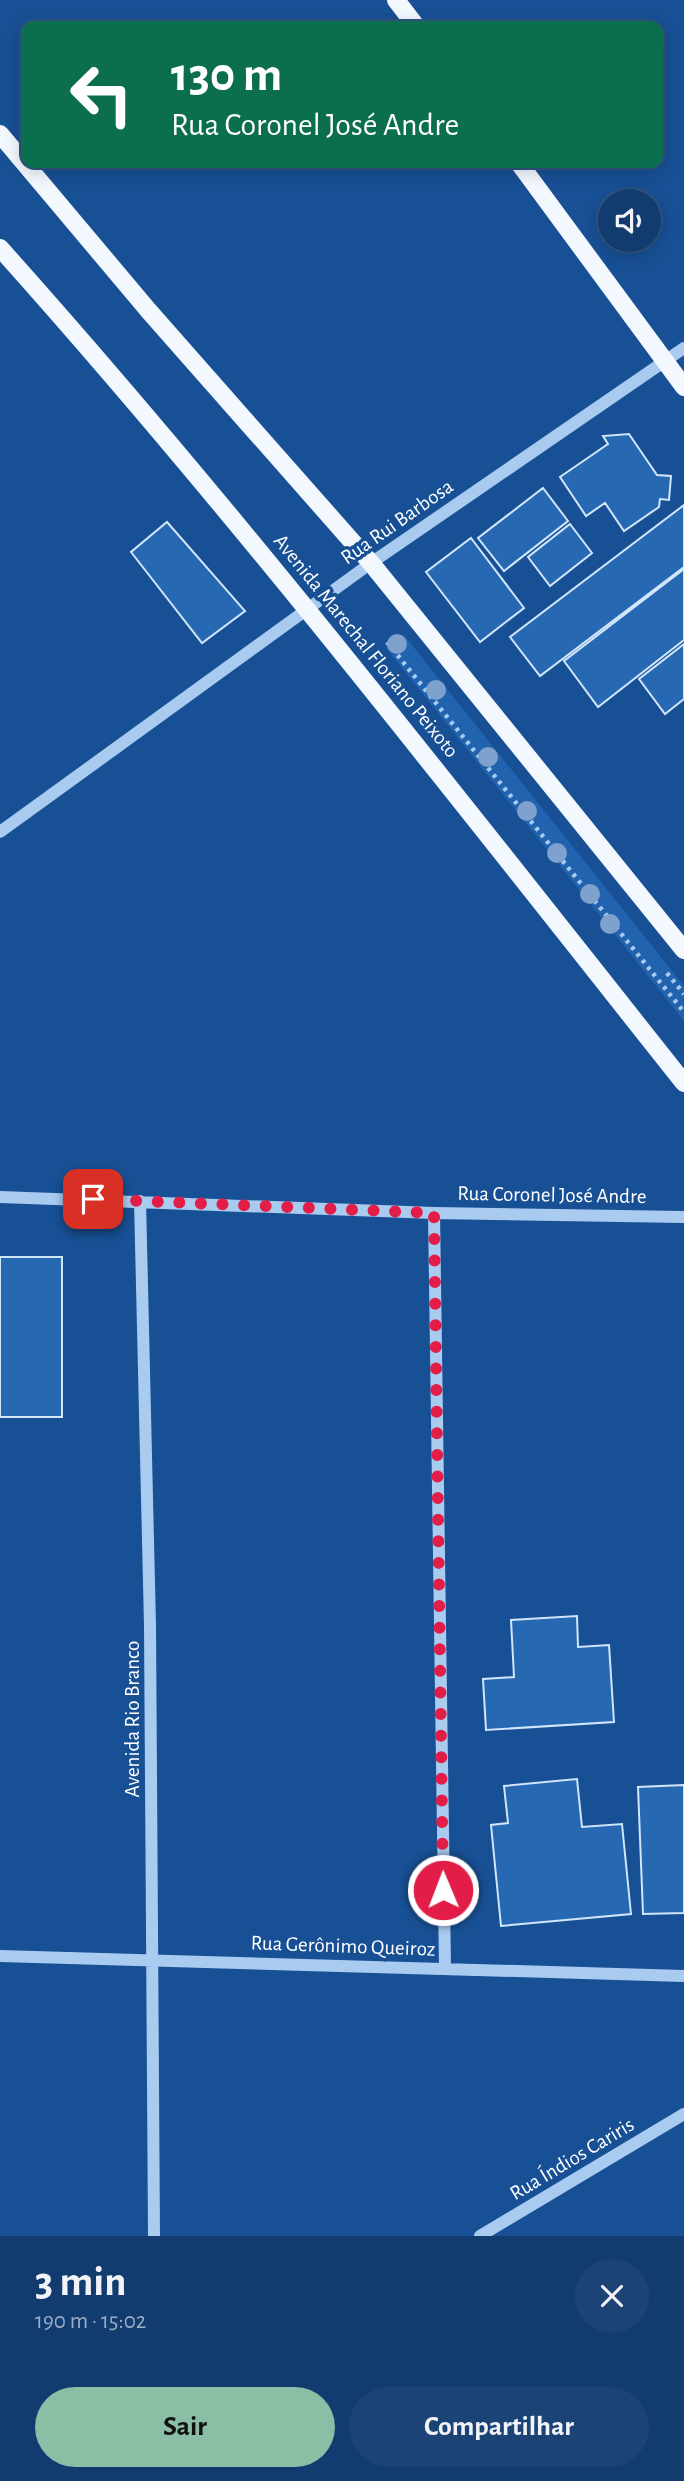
<!DOCTYPE html>
<html lang="pt">
<meta charset="utf-8">
<style>
body{margin:0;font-family:"Alegreya Sans",sans-serif;background:#1b4375;color:#f1f3f6;height:100vh;display:flex;flex-direction:column;font-size:26px;white-space:nowrap}
*{box-sizing:border-box;margin:0}
p{font-size:23px;color:#9cadc3}
.icon{flex:none;width:38px;height:38px;fill:none;stroke:currentColor;stroke-width:2;stroke-linecap:round;stroke-linejoin:round}
.map{position:relative;height:2236px;overflow:hidden}
.drawer{display:flex;flex-direction:column;background:#123c70;flex:1}
.drawer>*{flex:none}
.top-card{position:absolute;left:21px;top:21px;width:642px;height:147px;border-radius:14px;box-shadow:0 4px 18px #0003,0 0 0 2px #315683;background:#0b6e4f;color:#fff;overflow:hidden}
.buttons{position:absolute;left:598px;top:189px;display:grid;gap:14px}
.buttons a{display:grid;place-items:center;width:63px;height:63px;border-radius:50%;background:#123c70;box-shadow:0 4px 18px #0003,0 0 0 2px #315683;font-size:35px}
.pin{position:absolute;display:grid;place-items:center;width:60px;height:60px;color:#fff;margin:-30px;border-radius:14px;box-shadow:0 4px 10px #0006}
.me{position:absolute;width:77px;margin:-38px;rotate:359deg;stroke-linejoin:round;filter:drop-shadow(0 0 5px #0008)}
.turn{display:flex;align-items:center;gap:24px;height:147px;padding:0 35px;font-size:32px}
.turn .icon{width:91px;height:91px;stroke-width:2.5}
.turn b{display:block;font-size:49px;line-height:60px}
.round{display:grid;place-items:center;flex:none;width:74px;height:74px;border-radius:37px;background:#1b4375}
.headline{display:flex;align-items:center;justify-content:space-between;height:119px;padding:0 35px}
h1{font-size:42px;font-weight:700;line-height:52px}
.primary-button{display:flex;gap:14px;margin-top:auto;padding:14px 35px}
.primary-button a{flex:1;height:80px;border-radius:42px;background:#8abfa5;color:#111;font-size:28px;font-weight:700;line-height:80px;text-align:center}
.primary-button a+a{background:#1b4375;color:#f1f3f6}
.map>svg:first-child{display:block}
</style>
<div class="map">
<svg width="684" height="2236" viewBox="0 0 684 2236">
<rect width="100%" height="100%" fill="#185095"/>
<path fill="#2163af" d="M404 635 684 986V1021L386 648Z"/>
<path fill="#2768b3" stroke="#d1e5fb" stroke-width="2" d="M629 434 657 475 671 476 669 500 660 499 659 507 624 531 605 503 586 516 560 477 608 444 603 436Z
M543 488 568 521 504 571 478 538Z
M684 505V567L540 676 510 637Z
M167 522 245 611 202 643 131 552Z
M570 524 592 553 550 586 528 557Z
M471 538 524 608 480 642 426 572Z
M684 569V640L598 707 564 661Z
M684 644V699L665 714 639 679Z
M0 1257H62V1417H0Z
M577 1616 578 1647 609 1645 614 1722 486 1730 483 1679 514 1677 511 1620Z
M577 1779 582 1827 622 1824 631 1914 501 1926 491 1825 508 1823 504 1786Z
M684 1785V1913L643 1914 638 1787Z"/>
<g fill="none" stroke-linecap="round" stroke-linejoin="round">
<path stroke="#aacbf0" stroke-width="4.5" stroke-dasharray="3.5 5" stroke-linecap="butt" d="M387 642 684 1012
M667 973 684 994"/>
<path stroke="#aacbf0" stroke-width="12" d="M0 832 371 563 684 348
M0 1197 434 1213 684 1217
M140 1201 150 1625 154 2236
M434 1213 445 1968
M0 1956 684 1976
M480 2236 684 2114"/>
<path stroke="#f3f8ff" stroke-width="18" d="M396 0 416 26
M0 134 148 310 371 563 684 950
M519 163 684 387
M0 248C240 516 460 801 684 1083"/>
</g>
<g fill="#7ea2cd">
<circle cx="397" cy="644" r="10"/>
<circle cx="436" cy="690" r="10"/>
<circle cx="488" cy="757" r="10"/>
<circle cx="527" cy="811" r="10"/>
<circle cx="557" cy="853" r="10"/>
<circle cx="590" cy="894" r="10"/>
<circle cx="610" cy="924" r="10"/>
</g>
<g fill="none" stroke-linecap="round" stroke-linejoin="round">
<path stroke="#e11d48" stroke-width="12" stroke-dasharray="0 21.6" d="M93 1199 434 1213 443 1890"/>
</g>
<g text-anchor="middle" dominant-baseline="central" stroke-width="7" stroke-linejoin="round" paint-order="stroke">
<g font-size="21" fill="#fff" stroke="#185095">
<text transform="translate(397 522) rotate(-35)">Rua Rui Barbosa</text>
<text transform="translate(366 646) rotate(51)">Avenida Marechal Floriano Peixoto</text>
<text transform="translate(552 1195) rotate(1)">Rua Coronel José Andre</text>
<text transform="translate(132 1719) rotate(-90)">Avenida Rio Branco</text>
<text transform="translate(343 1946) rotate(2)">Rua Gerônimo Queiroz</text>
<text transform="translate(572 2159) rotate(-31)">Rua Índios Cariris</text>
</g>
</g>
</svg>
<div class="buttons">
<a><svg class="icon" aria-label="sound" viewBox="0 0 24 24"><path d="M4 9h4l5-4v14l-5-4H4zM17 9q2 3 0 6"/></svg></a>
</div>
<div class="pin" style="left:93px;top:1199px;background:#d93025"><svg class="icon" aria-label="arrive" viewBox="0 0 24 24"><path d="M6 21V4h12l-3 4 3 4H6"/></svg></div>
<svg class="me" style="left:443px;top:1890px" viewBox="-20 -20 40 40"><circle r="17" fill="#e11d48" stroke="#fff" stroke-width="3"/><path d="M0-11L8 9 0 5-8 9z" fill="#fff"/></svg>
<div class="top-card">
<div class="turn"><svg class="icon" aria-label="left" viewBox="0 0 24 24"><path d="M17 20v-9H6M10 6l-5 5 5 5"/></svg><div><b>130 m</b>Rua Coronel José Andre</div></div>
</div>
</div>
<section class="drawer">
<div class="headline"><div><h1>3 min</h1><p>190 m · 15:02</p></div><a class="round"><svg class="icon" aria-label="close" viewBox="0 0 24 24"><path d="M6 6l12 12M18 6L6 18"/></svg></a></div>
<div class="primary-button"><a>Sair</a><a>Compartilhar</a></div>
</section>
